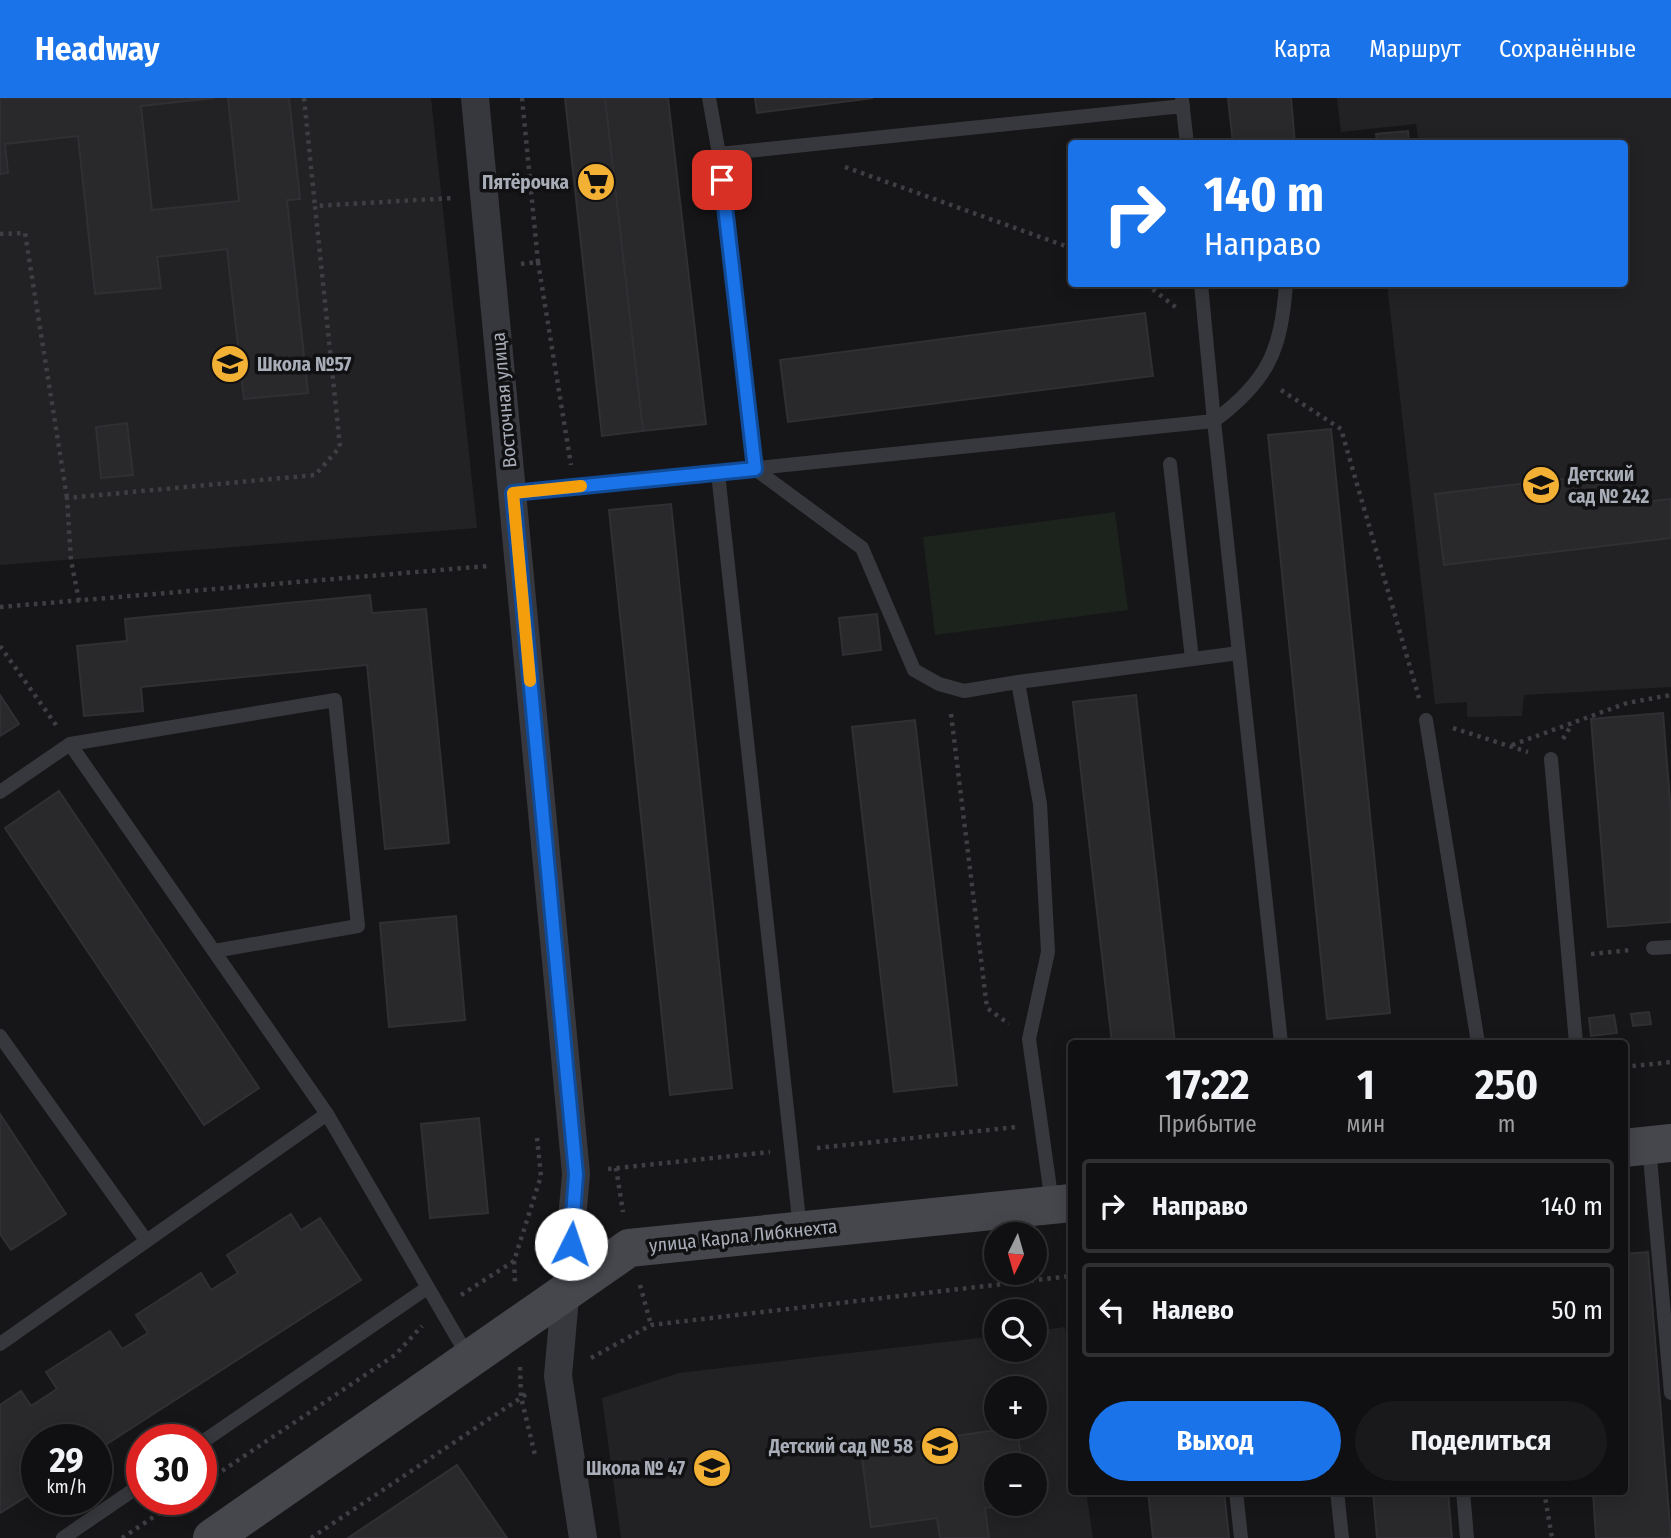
<!DOCTYPE html>
<html lang="ru">
<meta charset="utf-8">
<style>
body{margin:0;font-family:"Fira Sans Condensed",sans-serif;background:#19191b;color:#f1f3f6;height:100vh;display:flex;flex-direction:column;font-size:26px;white-space:nowrap}
*{box-sizing:border-box;margin:0}
p{font-size:23px;color:#9c9d9f}
.icon{flex:none;width:38px;height:38px;fill:none;stroke:currentColor;stroke-width:2;stroke-linecap:round;stroke-linejoin:round}
.map{position:relative;flex:1;overflow:hidden}
.panel{position:absolute;left:1068px;top:942px;width:560px;height:455px;display:flex;flex-direction:column;background:#101012;border-radius:7px;box-shadow:0 4px 18px #0003,0 0 0 2px #303032}
.panel>*{flex:none}
.hud{position:absolute;left:1068px;top:42px;width:560px;height:147px;border-radius:7px;box-shadow:0 4px 18px #0003,0 0 0 2px #303032;background:#1a73e8;color:#fff;overflow:hidden}
.needle{width:46px;rotate:185deg}
.buttons{position:absolute;left:984px;top:1124px;display:grid;gap:14px}
.buttons a{display:grid;place-items:center;width:63px;height:63px;border-radius:50%;background:#101012;box-shadow:0 4px 18px #0003,0 0 0 2px #303032;font-size:35px}
.speed{position:absolute;left:21px;top:1326px;display:flex;gap:14px;font-size:35px;font-weight:700;text-align:center}
.speed>*{display:grid;place-content:center;width:91px;height:91px;border-radius:50%;background:#101012;box-shadow:0 4px 18px #0003,0 0 0 2px #303032;line-height:1}
.speed small{font-size:18px;font-weight:400}
.speed .limit{border:10px solid #d22;background:#fff;color:#111}
.pin{position:absolute;display:grid;place-items:center;width:60px;height:60px;color:#fff;margin:-30px;border-radius:14px;box-shadow:0 4px 10px #0006}
.me{position:absolute;width:77px;margin:-38px;rotate:4deg;stroke-linejoin:round;filter:drop-shadow(0 0 5px #0008)}
.turn{display:flex;align-items:center;gap:24px;height:147px;padding:0 21px;font-size:32px}
.turn .icon{width:91px;height:91px;stroke-width:2.5}
.turn b{display:block;font-size:49px;line-height:60px}
.eta{display:flex;justify-content:space-evenly;align-items:center;height:119px;text-align:center}
.eta b{font-size:42px;font-weight:700;line-height:49px}
.cta{display:flex;gap:14px;margin-top:auto;padding:14px 21px}
.cta a{flex:1;height:80px;border-radius:42px;background:#1a73e8;color:#fff;font-size:28px;font-weight:700;line-height:80px;text-align:center}
.cta a+a{background:#19191b;color:#f1f3f6}
ul{padding:0;list-style:none}
li{display:flex;align-items:center;gap:21px;height:94px;margin:0 14px 10px;padding:0 7px;border:4px solid #303032;border-radius:7px}
li div{flex:1}
li b{display:block;font-size:26px}
li em{font-style:normal}
header{display:flex;align-items:center;gap:42px;box-sizing:border-box;height:98px;padding:0 35px;background:#1a73e8;color:#fff}
header strong{font-size:33px}
nav{display:flex;gap:38px;margin-inline-start:auto;font-size:24px}
.map>svg:first-child{display:block}
</style>
<header>
<strong>Headway</strong>
<nav><a>Карта</a><a>Маршрут</a><a>Сохранённые</a></nav>
</header>
<div class="map">
<svg width="1671" height="1440" viewBox="0 0 1671 1440">
<rect width="100%" height="100%" fill="#161618"/>
<path fill="#222225" fill-rule="evenodd" d="M0 0H431L477 430 0 467Z
M1337 0H1671V589L1524 597 1522 618 1467 619V604L1435 606 1387 186H1624V46L1419 45 1416 26 1341 34Z
M1065 1229 1071 1275V1393H1086L1093 1440H621L602 1300 679 1275 996 1238V1251H1034V1233ZM996 1290H1034V1328H996ZM996 1367H1034V1405H996Z"/>
<path fill="#1c231d" d="M1115 414 1128 512 935 537 923 439Z"/>
<path fill="#29292c" stroke="#303034" stroke-width="2" d="M0 0H214L141 8 152 112 239 103 228 0H289L300 101 287 102 308 295 244 301 227 151 157 159 161 190 95 196 78 38 5 46 8 75 0 76Z
M565 0H605L643 333 602 338Z
M605 0H668L706 326 643 333Z
M755 0H873L757 15Z
M1228 0H1291L1295 46H1233Z
M1408 33 1409 46H1377L1376 36Z
M1145 215 1153 278 788 324 780 262Z
M127 325 133 377 101 380 96 329Z
M1331 331 1390 915 1327 921 1268 337Z
M1606 376 1610 408 1671 401V440L1444 467 1435 396Z
M671 406 732 990 670 997 609 412Z
M370 497 372 515 426 511 449 745 385 751 367 567 141 589 143 613 84 618 77 548 127 543 125 521Z
M877 516 881 552 843 557 839 520Z
M0 597 19 626 0 638Z
M1136 597 1175 945H1112L1073 604Z
M1663 615 1671 716V824L1608 829 1591 621Z
M915 622 957 987 894 994 852 629Z
M59 693 259 990 204 1027 5 730Z
M456 818 465 922 389 929 380 825Z
M1649 914 1651 926 1633 928 1631 916Z
M1614 917 1617 935 1591 938 1589 920Z
M0 1016 66 1116 11 1152 0 1136Z
M479 1020 488 1115 430 1120 421 1026Z
M291 1116 301 1132 320 1120 361 1182 96 1353V1342H37V1392L0 1415V1307L21 1293 31 1308 57 1291 46 1274 110 1233 122 1251 148 1235 136 1217 201 1175 211 1192 238 1175 227 1157Z
M1648 1154 1671 1440H1596L1593 1393H1624V1156Z
M1017 1329 1022 1367H996V1405H1020L985 1410 989 1440H940L937 1420 871 1429 861 1352Z
M457 1367 507 1440H348Z
M1148 1393H1224L1229 1440H1153Z
M1373 1393H1448L1452 1440H1377Z"/>
<g fill="none" stroke-linecap="round" stroke-linejoin="round">
<path stroke="#3d3f44" stroke-width="4.5" stroke-dasharray="3.5 5" stroke-linecap="butt" d="M304 0 315 108
M845 69 1071 150
M0 136 25 135 67 400
M538 164 571 367
M521 166 538 164 522 0
M1146 186 1178 211
M1281 292 1341 331 1419 600
M79 503 71 462 67 400 315 377 340 349 315 108 453 100
M0 509 488 468
M0 548 56 627
M951 616 987 910 1009 926
M1453 630 1528 654
M1563 641 1572 626
M1512 647 1627 605 1671 597
M1591 856 1631 852
M1624 969 1671 964
M817 1050 1017 1029
M616 1070 623 1114
M608 1071 770 1054
M514 1163 515 1184
M640 1187 651 1227
M461 1197 514 1163 541 1078 537 1040
M591 1260 651 1227 1071 1178
M520 1269 521 1299 535 1357
M201 1387 395 1257 422 1228
M1544 1393 1552 1440
M122 1440 179 1402
M311 1440 528 1295"/>
<path stroke="#37383d" stroke-width="14" d="M709 0 719 56 755 371 862 450 914 572 939 586 964 593 1018 584 1040 706 1048 854 1029 941 1052 1105
M1182 2 1187 46
M719 56 1183 8
M1170 366 1192 561
M718 375 800 1131
M513 395 1214 323 1201 186
M1018 584 1239 555
M1426 622 1478 945
M70 646 335 602 358 828 214 853
M1551 661 1576 945
M0 694 70 646 327 1016 469 1260
M1653 850 1671 849
M0 938 145 1141
M1281 945 1214 323C1269 282 1281 252 1286 186
M1649 1049 1671 1295
M0 1246 327 1016
M201 1345 427 1190
M1236 1393 1241 1440
M1337 1393 1342 1440
M1463 1393 1467 1440
M63 1440 142 1386"/>
<path stroke="#37383d" stroke-width="28" d="M475 0 576 1076 558 1278 583 1440"/>
<path stroke="#45474d" stroke-width="38" d="M1624 1050 1671 1045
M212 1440 629 1150 1071 1105"/>
</g>
<g fill="none" stroke-linecap="round" stroke-linejoin="round">
<defs>
<path id="route" d="M571 1146 576 1076 513 395 755 371 722 82"/>
</defs>
<use href="#route" stroke="#114b97" stroke-width="18"/>
<use href="#route" stroke="#1a73e8" stroke-width="12"/>
<path stroke="#f59e0b" stroke-width="12" d="M530 583 513 395 581 388"/>
</g>
<defs>
<symbol id="supermarket-disc" viewBox="-11 -11 22 22"><circle r="9.5" fill="#f2b134" stroke="#111113"/><path d="M-6-5.5h2.5l.6 2H6L4.5 2H-2.5L-4.4-4H-6ZM-1.5 3.2a1.3 1.3 0 1 0 .1 0ZM3 3.2a1.3 1.3 0 1 0 .1 0Z" fill="#111"/></symbol>
<symbol id="school-disc" viewBox="-11 -11 22 22"><circle r="9.5" fill="#f2b134" stroke="#111113"/><path d="M0-5L7-2L0 1L-7-2ZM-4 1L0 2.5L4 1V4Q0 6-4 4Z" fill="#111"/></symbol>
</defs>
<g fill-rule="evenodd">
<use href="#supermarket-disc" x="574" y="62" width="44" height="44"/>
<use href="#school-disc" x="208" y="244" width="44" height="44"/>
<use href="#school-disc" x="1519" y="365" width="44" height="44"/>
<use href="#school-disc" x="918" y="1326" width="44" height="44"/>
<use href="#school-disc" x="690" y="1348" width="44" height="44"/>
</g>
<g text-anchor="middle" dominant-baseline="central" stroke-width="7" stroke-linejoin="round" paint-order="stroke">
<g font-size="19" font-weight="bold" fill="#a8adb8" stroke="#111113" text-anchor="end">
<text x="569" y="84">Пятёрочка</text>
<text x="257" y="266" text-anchor="start">Школа №57</text>
<text x="1568" y="376" text-anchor="start">Детский<tspan x="1568" dy="22">сад № 242</tspan></text>
<text x="913" y="1348">Детский сад № 58</text>
<text x="685" y="1370">Школа № 47</text>
</g>
<g font-size="19" fill="#a8adb8" stroke="#111113">
<text transform="translate(504 302) rotate(-95)">Восточная улица</text>
<text transform="translate(743 1138) rotate(-6)">улица Карла Либкнехта</text>
</g>
</g>
</svg>
<div class="buttons">
<a><svg class="needle" viewBox="-14 -14 28 28"><path d="M0-13l5 13h-10z" fill="#e53935"/><path d="M0 13l5-13h-10z" fill="#9c9d9f"/></svg></a>
<a><svg class="icon" aria-label="search" viewBox="0 0 24 24"><circle cx="10" cy="10" r="6"/><path d="M15 15l6 6"/></svg></a>
<a>+</a>
<a>−</a>
</div>
<div class="speed"><div>29<small>km/h</small></div><div class="limit">30</div></div>
<div class="pin" style="left:722px;top:82px;background:#d93025"><svg class="icon" aria-label="arrive" viewBox="0 0 24 24"><path d="M6 21V4h12l-3 4 3 4H6"/></svg></div>
<svg class="me" style="left:571px;top:1146px" viewBox="-20 -20 40 40"><circle r="19" fill="#fff"/><path d="M0-13L10 11 0 6-10 11z" fill="#1a73e8"/></svg>
<div class="hud">
<div class="turn"><svg class="icon" aria-label="right" viewBox="0 0 24 24"><path d="M7 20v-9h11M14 6l5 5-5 5"/></svg><div><b>140 m</b>Направо</div></div>
</div>
<section class="panel">
<div class="eta">
<div><b>17:22</b><p>Прибытие</p></div>
<div><b>1</b><p>мин</p></div>
<div><b>250</b><p>m</p></div>
</div>
<ul>
<li><svg class="icon" aria-label="right" viewBox="0 0 24 24"><path d="M7 20v-9h11M14 6l5 5-5 5"/></svg><div><b>Направо</b></div><em>140 m</em></li>
<li><svg class="icon" aria-label="left" viewBox="0 0 24 24"><path d="M17 20v-9H6M10 6l-5 5 5 5"/></svg><div><b>Налево</b></div><em>50 m</em></li>
</ul>
<div class="cta"><a>Выход</a><a>Поделиться</a></div>
</section>
</div>
